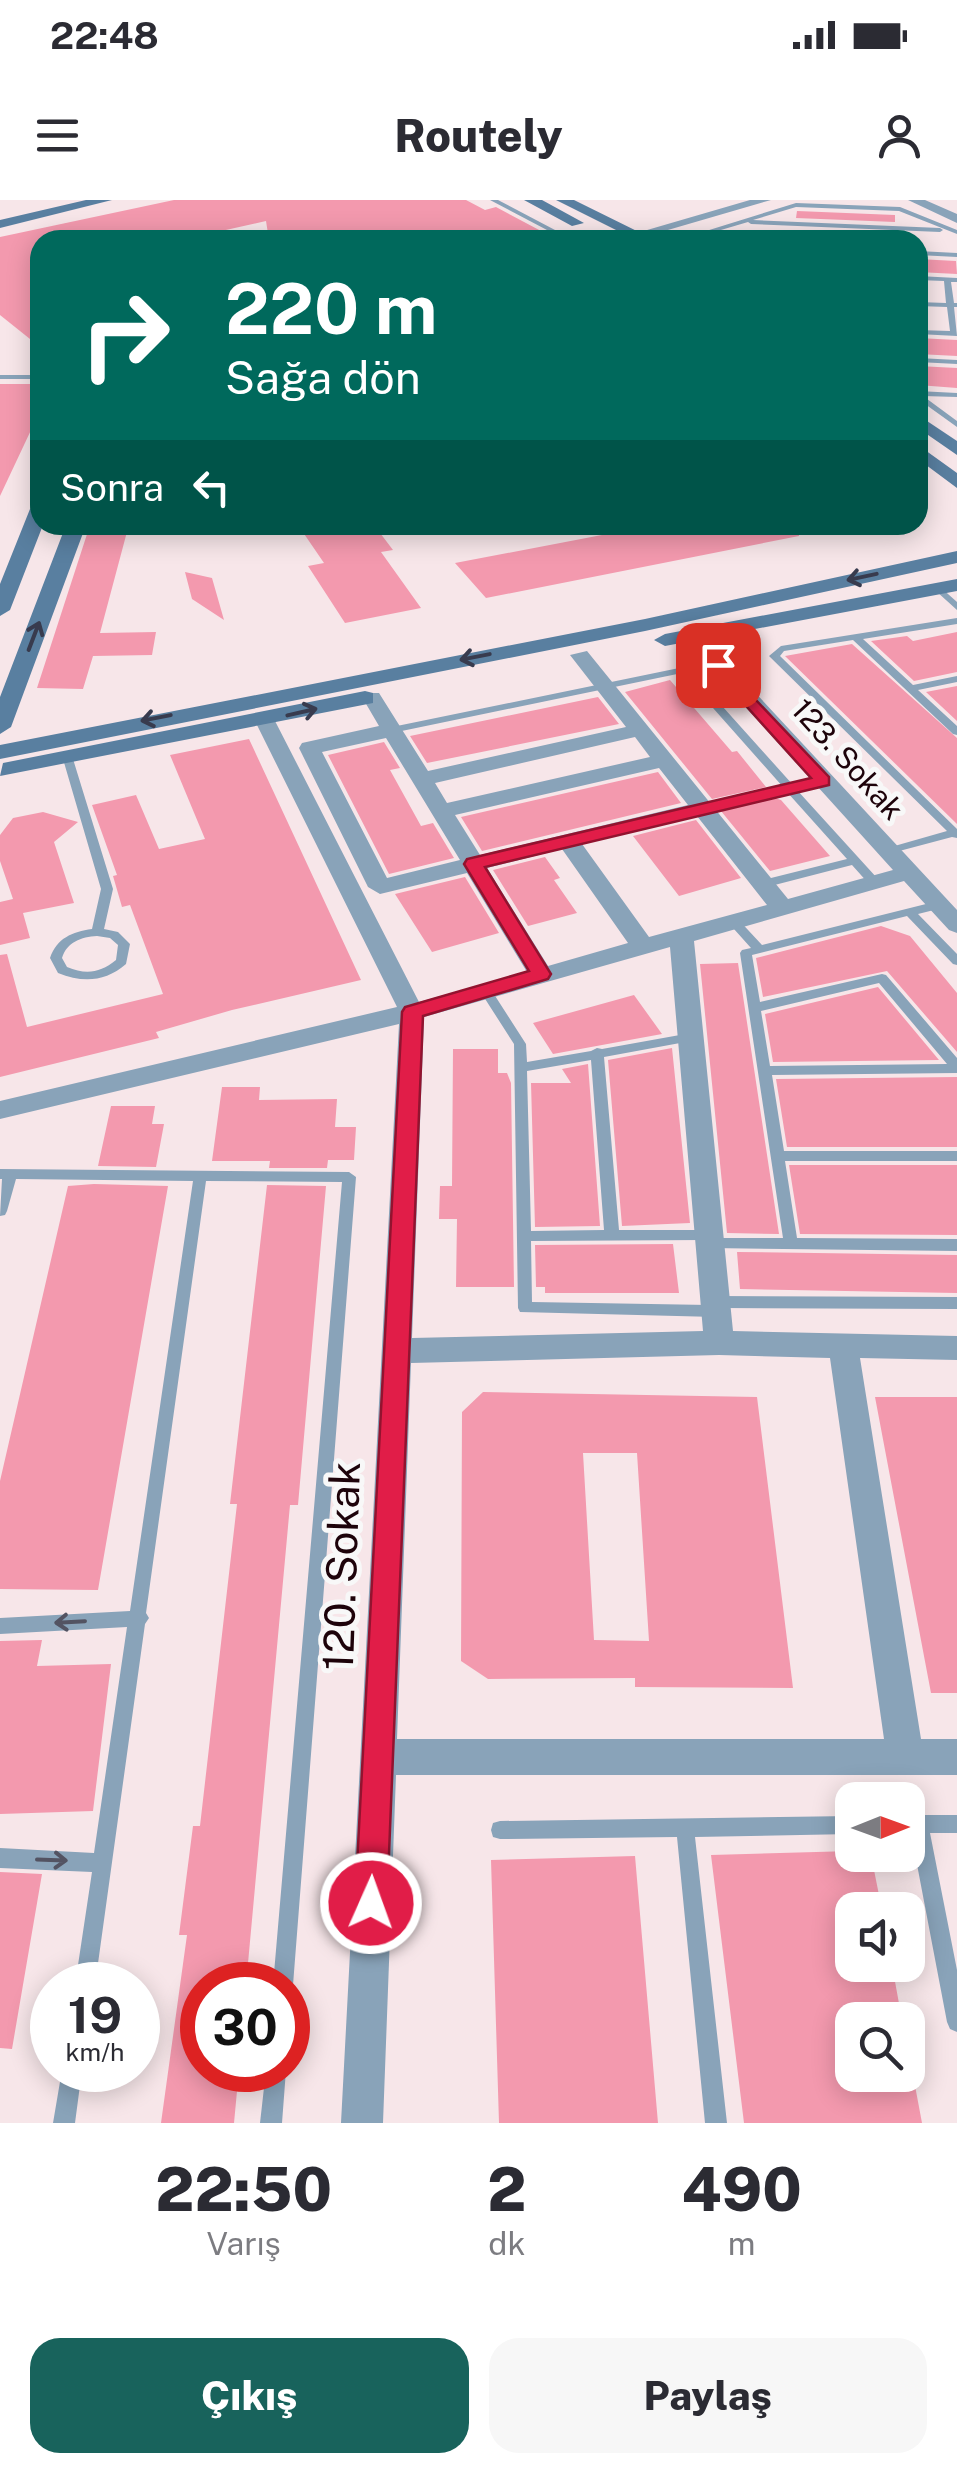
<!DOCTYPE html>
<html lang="tr">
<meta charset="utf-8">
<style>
body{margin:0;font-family:"Public Sans",sans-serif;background:#f7f7f7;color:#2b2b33;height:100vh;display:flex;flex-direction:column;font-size:38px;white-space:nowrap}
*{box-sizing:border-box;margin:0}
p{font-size:32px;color:#7c7c81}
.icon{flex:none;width:55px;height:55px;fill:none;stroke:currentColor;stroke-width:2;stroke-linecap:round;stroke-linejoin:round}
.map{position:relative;height:1923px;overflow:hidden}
.panel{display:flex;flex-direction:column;background:#fff;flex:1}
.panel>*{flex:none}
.hud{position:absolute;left:30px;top:30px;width:898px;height:305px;border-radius:30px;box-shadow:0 5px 25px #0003;background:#00695c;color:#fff;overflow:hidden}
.needle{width:65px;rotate:89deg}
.tools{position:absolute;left:835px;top:1582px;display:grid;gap:20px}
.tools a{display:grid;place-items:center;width:90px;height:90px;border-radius:20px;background:#fff;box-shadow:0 5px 25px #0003;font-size:50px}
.speed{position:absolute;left:30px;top:1762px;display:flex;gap:20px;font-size:50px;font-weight:700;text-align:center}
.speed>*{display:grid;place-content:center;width:130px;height:130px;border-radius:50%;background:#fff;box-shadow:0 5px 25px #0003;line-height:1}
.speed small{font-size:25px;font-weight:400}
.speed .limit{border:15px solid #d22;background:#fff;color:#111}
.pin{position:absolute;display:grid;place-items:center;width:85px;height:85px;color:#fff;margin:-42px;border-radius:20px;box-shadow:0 5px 15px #0006}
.me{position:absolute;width:110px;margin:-55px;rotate:2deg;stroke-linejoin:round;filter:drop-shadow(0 0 8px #0008)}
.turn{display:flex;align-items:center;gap:35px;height:210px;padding:0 30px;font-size:45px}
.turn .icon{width:130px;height:130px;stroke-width:2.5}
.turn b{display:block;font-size:70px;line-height:85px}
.then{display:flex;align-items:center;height:95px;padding:0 30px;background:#0003;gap:20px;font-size:38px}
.eta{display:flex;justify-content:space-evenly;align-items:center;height:170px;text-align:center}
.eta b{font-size:60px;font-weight:800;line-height:70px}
.action{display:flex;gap:20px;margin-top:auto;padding:20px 30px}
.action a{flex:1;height:115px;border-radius:30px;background:#18635c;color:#fff;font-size:40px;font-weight:800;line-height:115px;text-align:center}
.action a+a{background:#f7f7f7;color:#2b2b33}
.status{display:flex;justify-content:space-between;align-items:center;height:70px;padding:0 50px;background:#fff;direction:ltr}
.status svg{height:28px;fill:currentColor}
header{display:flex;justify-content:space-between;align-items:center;height:130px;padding:0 30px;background:#fff;font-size:45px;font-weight:800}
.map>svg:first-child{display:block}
</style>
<div class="status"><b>22:48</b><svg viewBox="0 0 49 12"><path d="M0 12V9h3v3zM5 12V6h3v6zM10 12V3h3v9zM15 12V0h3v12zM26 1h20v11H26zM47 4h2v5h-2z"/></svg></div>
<header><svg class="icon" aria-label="menu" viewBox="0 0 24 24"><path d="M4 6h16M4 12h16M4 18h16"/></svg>Routely<svg class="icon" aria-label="person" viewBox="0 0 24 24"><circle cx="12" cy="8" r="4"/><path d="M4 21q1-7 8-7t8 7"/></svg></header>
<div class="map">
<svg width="957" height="1923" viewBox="0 0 957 1923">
<rect width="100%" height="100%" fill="#f7e6e9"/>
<path fill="#f399ae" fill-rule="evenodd" d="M174 0H466L485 10 496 7 558 40H269L266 21 181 40H40V147L0 115V37Z
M797 11 895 15V22L796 18Z
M795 30 895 34V40H794Z
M918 59 956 61 957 74 918 72Z
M918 138 957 140V156L918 154Z
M918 166 957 168V188L918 185Z
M0 184H40V211L0 296Z
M298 325H374L393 350 381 352 421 408 345 423 308 366 324 363Z
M654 325H798L799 336 486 398 455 363Z
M89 328H128L100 433 156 432 152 455 93 456 83 489 37 488Z
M185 372 212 378 224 420 192 399Z
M957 432V472L914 481 871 441 907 436 913 441Z
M852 444 957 538V624L785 456Z
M670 480 732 552 737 551 766 587 712 599 625 492Z
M957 486V521L926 492Z
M598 497 619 524 427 563 410 536Z
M249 539 361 780 232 810 156 832 159 838 0 877V755L7 754 27 827 163 794 130 705 122 707 113 676 117 675 92 605 136 595 159 649 205 639 170 555Z
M384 542 400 568 390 570 421 626 433 623 454 658 389 674 328 555Z
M658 572 681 603 482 651 461 617Z
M775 598 781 600 830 656 770 671 721 611Z
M43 612 78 622 54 642 74 703 23 713 30 738 0 745V702L13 699 0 661V635L13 618Z
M696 620 741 678 679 696 633 636Z
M545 657 560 678 554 680 577 713 528 726 493 670Z
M465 677 499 733 432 752 395 694Z
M881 726 910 736 957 793V852L887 771 763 797 756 758Z
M738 763 779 1034 727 1033 700 764Z
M878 787 939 860 773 862 765 814Z
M634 795 662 834 553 854 533 823Z
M672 848 690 1023 622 1026 608 860Z
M453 849H498V873H507L511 883 514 1087H456L457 1019H439L440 986H452Z
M588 864 600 1026 535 1027 531 883H571L562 869Z
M957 877V947H787L776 879Z
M222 887H260L259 900 337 899 335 927H356L354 960H328L327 968H269L270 961H212Z
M111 906H155L152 924H164L156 967 98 966Z
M789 965H957V1035L800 1034Z
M94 984 168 986 98 1390 0 1389V1281L68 986Z
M267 985 326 986 298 1305H290L246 1785H202V1870H239L234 1923H161L187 1735H179L193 1626H200L237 1304H230Z
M673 1044 679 1093H545V1087H536L535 1045Z
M737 1052 957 1055V1093L740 1089Z
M483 1192 757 1197 793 1488 635 1487V1478L488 1479 461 1461 462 1212ZM583 1253H637L649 1441 594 1440Z
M875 1197H957V1493H931Z
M42 1440 37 1466 111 1464 93 1611 0 1614V1441Z
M852 1651V1655H871L882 1710H852V1765H892L902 1820H852V1875H913L922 1923H744L711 1655Z
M635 1656 658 1923H499L491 1660Z
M0 1672 42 1674 12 1849 0 1848Z"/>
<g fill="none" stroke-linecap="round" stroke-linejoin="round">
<path fill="#89a3b9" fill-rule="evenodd" d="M490 0H498L574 40H566Z
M796 3 900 7 957 30V34L899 11 796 7 753 20 940 28 943 30 940 32 751 24 748 22 687 40H677Z
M918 51 957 53V57L918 55Z
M918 76 957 78V82H951L954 103H957V107H954L957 136 918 134V130L950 131 947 107 918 106V102L946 103 944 81 918 80Z
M918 158 957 160V164L918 162Z
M0 175H40V179H0Z
M918 191 957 193V197L923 196 957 221V227L918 199Z
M939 386 957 402V410L936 391V387Z
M957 418V424L863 439 913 485 957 476V482L918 490 957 526V535L953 534 853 440 784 451 780 456 957 629V638L952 637 888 654 884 653V649L947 631 769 456 781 446Z
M684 467 688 468 793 585 827 579V583L797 590 877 678V684H869L852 665 763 688 759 687V681L847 659 787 592 702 611 698 610V606L783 587 682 473 392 533 387 530 392 527Z
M68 556 73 559 113 689 104 729 118 732 130 744 126 764C105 782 83 783 58 773L50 758C57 738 72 732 92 729L101 689 63 559ZM97 736 110 738 118 745 116 760C100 773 86 775 67 767L62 758C67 742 81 737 97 736Z
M938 701 944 705 942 708 918 714 957 754V765L953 764 907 716 752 755 760 802 882 774 886 775 957 858V873L772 875 784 951H957V961H785L797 1038 957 1039V1051L710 1048 705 1047 704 1040 531 1041 532 1102 709 1105 708 1102 710 1098 715 1096 957 1097V1109L722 1108 723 1111 721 1115 716 1117 520 1112 518 1108 514 844 480 791 482 788H490L526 844 527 862 591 851 597 848 602 849 691 833 696 834 697 837 696 840 691 841 604 857 619 1030H709L714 1031 715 1038H783L740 753 742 750 751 748 725 719 731 715 735 716 762 745ZM879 783 947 864 770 866 761 811ZM591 860 604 1030 531 1031 527 871Z
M0 969 349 972 356 977 293 1785 288 1793V1785H273L342 982 206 981 146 1413 149 1418 145 1424 95 1785H75L92 1672 0 1668V1648L94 1653 127 1427 0 1434V1418L130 1411 193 981 16 979 7 1011 5 1015 0 1016 2 979H0Z
M908 1615H957V1633H930L957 1770V1832L950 1829 947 1822 911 1633H908Z
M852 1616V1634L695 1637 727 1923H705L677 1637 500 1639 493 1637 491 1630 493 1623 500 1621Z
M62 1870H82L75 1923H53Z
M266 1870H286L282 1923H260Z"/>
<path fill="#89a3b9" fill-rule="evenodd" d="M750 0H771L637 39 630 35Z
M908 0H925L957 14V23Z
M685 432H699L957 710V733L949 730 904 681 694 741 733 1131 957 1136V1160L860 1158 921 1539H957V1575H396L383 1923H341L399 824 0 919V901L397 807 255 521 258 517 265 515 275 521 419 802 527 772 467 673 380 694 368 687 299 548 302 543 379 526 362 497 365 493H379L428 571 626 527 570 455 587 451 788 699 893 670 685 440ZM635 537 650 557 447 603 435 583ZM386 538 460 660 387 678 322 552ZM659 568 688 605 480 655 455 615ZM697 616 767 705 649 737 582 644ZM562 649 628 743 548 766 487 668ZM670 747 703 1131 412 1138 424 817ZM719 1155 830 1158 884 1539H397L411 1163Z"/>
<path fill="#597fa0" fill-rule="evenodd" d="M86 0H112L0 28V20Z
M524 0H542L584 23 572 26Z
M556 0H574L655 40H636Z
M918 215 957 241V255L918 228Z
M918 245 957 273V288L918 259Z
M40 303 43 325 10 410 0 416V384L30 309Z
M66 325H86L11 527 0 534V497Z
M957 351V363L645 431 0 559V545L645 419Z
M957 379V391L665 446 654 440 665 434Z
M365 491 373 493V503L0 576 3 563Z"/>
</g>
<defs><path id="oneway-shaft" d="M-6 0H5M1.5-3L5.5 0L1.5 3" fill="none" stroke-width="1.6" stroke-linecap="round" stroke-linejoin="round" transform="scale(2.5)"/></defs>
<g stroke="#383b4e">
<use href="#oneway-shaft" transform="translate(862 377) rotate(168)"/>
<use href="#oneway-shaft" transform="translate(34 436) rotate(-69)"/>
<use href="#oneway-shaft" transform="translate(475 457) rotate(169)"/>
<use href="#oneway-shaft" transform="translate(302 512) rotate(-13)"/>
<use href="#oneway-shaft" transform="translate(156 518) rotate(169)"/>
</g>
<g stroke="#535362">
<use href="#oneway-shaft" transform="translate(70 1422) rotate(177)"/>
<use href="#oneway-shaft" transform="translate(52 1660) rotate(2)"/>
</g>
<path fill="#e11d48" stroke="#92132f" stroke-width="2.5" d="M718 460 829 577V585L485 667 551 774 548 779 423 816 387 1703 383 1715 371 1719 360 1715 355 1703 402 812 405 807 529 771 464 664 467 659 811 578 712 468V461Z"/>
<g text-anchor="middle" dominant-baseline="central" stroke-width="10" stroke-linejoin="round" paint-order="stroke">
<g font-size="30" fill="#1d030a" stroke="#f8f8f8">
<text transform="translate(848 559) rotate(48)">123. Sokak</text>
</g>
<g font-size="42" fill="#1d030a" stroke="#f8f8f8">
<text transform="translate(341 1366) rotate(-88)">120. Sokak</text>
</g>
</g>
</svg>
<div class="tools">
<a><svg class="needle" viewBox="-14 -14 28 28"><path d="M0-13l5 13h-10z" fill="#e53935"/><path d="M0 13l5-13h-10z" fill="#7c7c81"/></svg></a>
<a><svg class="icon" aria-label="sound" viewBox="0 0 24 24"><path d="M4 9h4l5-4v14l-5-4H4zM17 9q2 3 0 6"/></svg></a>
<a><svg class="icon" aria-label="search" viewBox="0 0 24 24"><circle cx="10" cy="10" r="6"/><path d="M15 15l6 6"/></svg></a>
</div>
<div class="speed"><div>19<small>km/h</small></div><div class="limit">30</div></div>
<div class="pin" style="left:718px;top:465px;background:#d93025"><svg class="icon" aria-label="arrive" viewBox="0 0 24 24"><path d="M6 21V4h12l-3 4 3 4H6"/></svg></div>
<svg class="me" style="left:371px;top:1703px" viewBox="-20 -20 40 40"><circle r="17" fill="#e11d48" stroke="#fff" stroke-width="3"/><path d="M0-11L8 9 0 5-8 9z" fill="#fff"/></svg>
<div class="hud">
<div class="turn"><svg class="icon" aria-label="right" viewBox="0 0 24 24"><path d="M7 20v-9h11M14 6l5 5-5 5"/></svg><div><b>220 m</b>Sağa dön</div></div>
<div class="then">Sonra<svg class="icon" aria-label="left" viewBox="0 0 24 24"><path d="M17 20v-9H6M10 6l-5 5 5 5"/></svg></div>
</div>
</div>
<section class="panel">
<div class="eta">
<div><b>22:50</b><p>Varış</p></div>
<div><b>2</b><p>dk</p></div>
<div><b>490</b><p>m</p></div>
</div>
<div class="action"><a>Çıkış</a><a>Paylaş</a></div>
</section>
